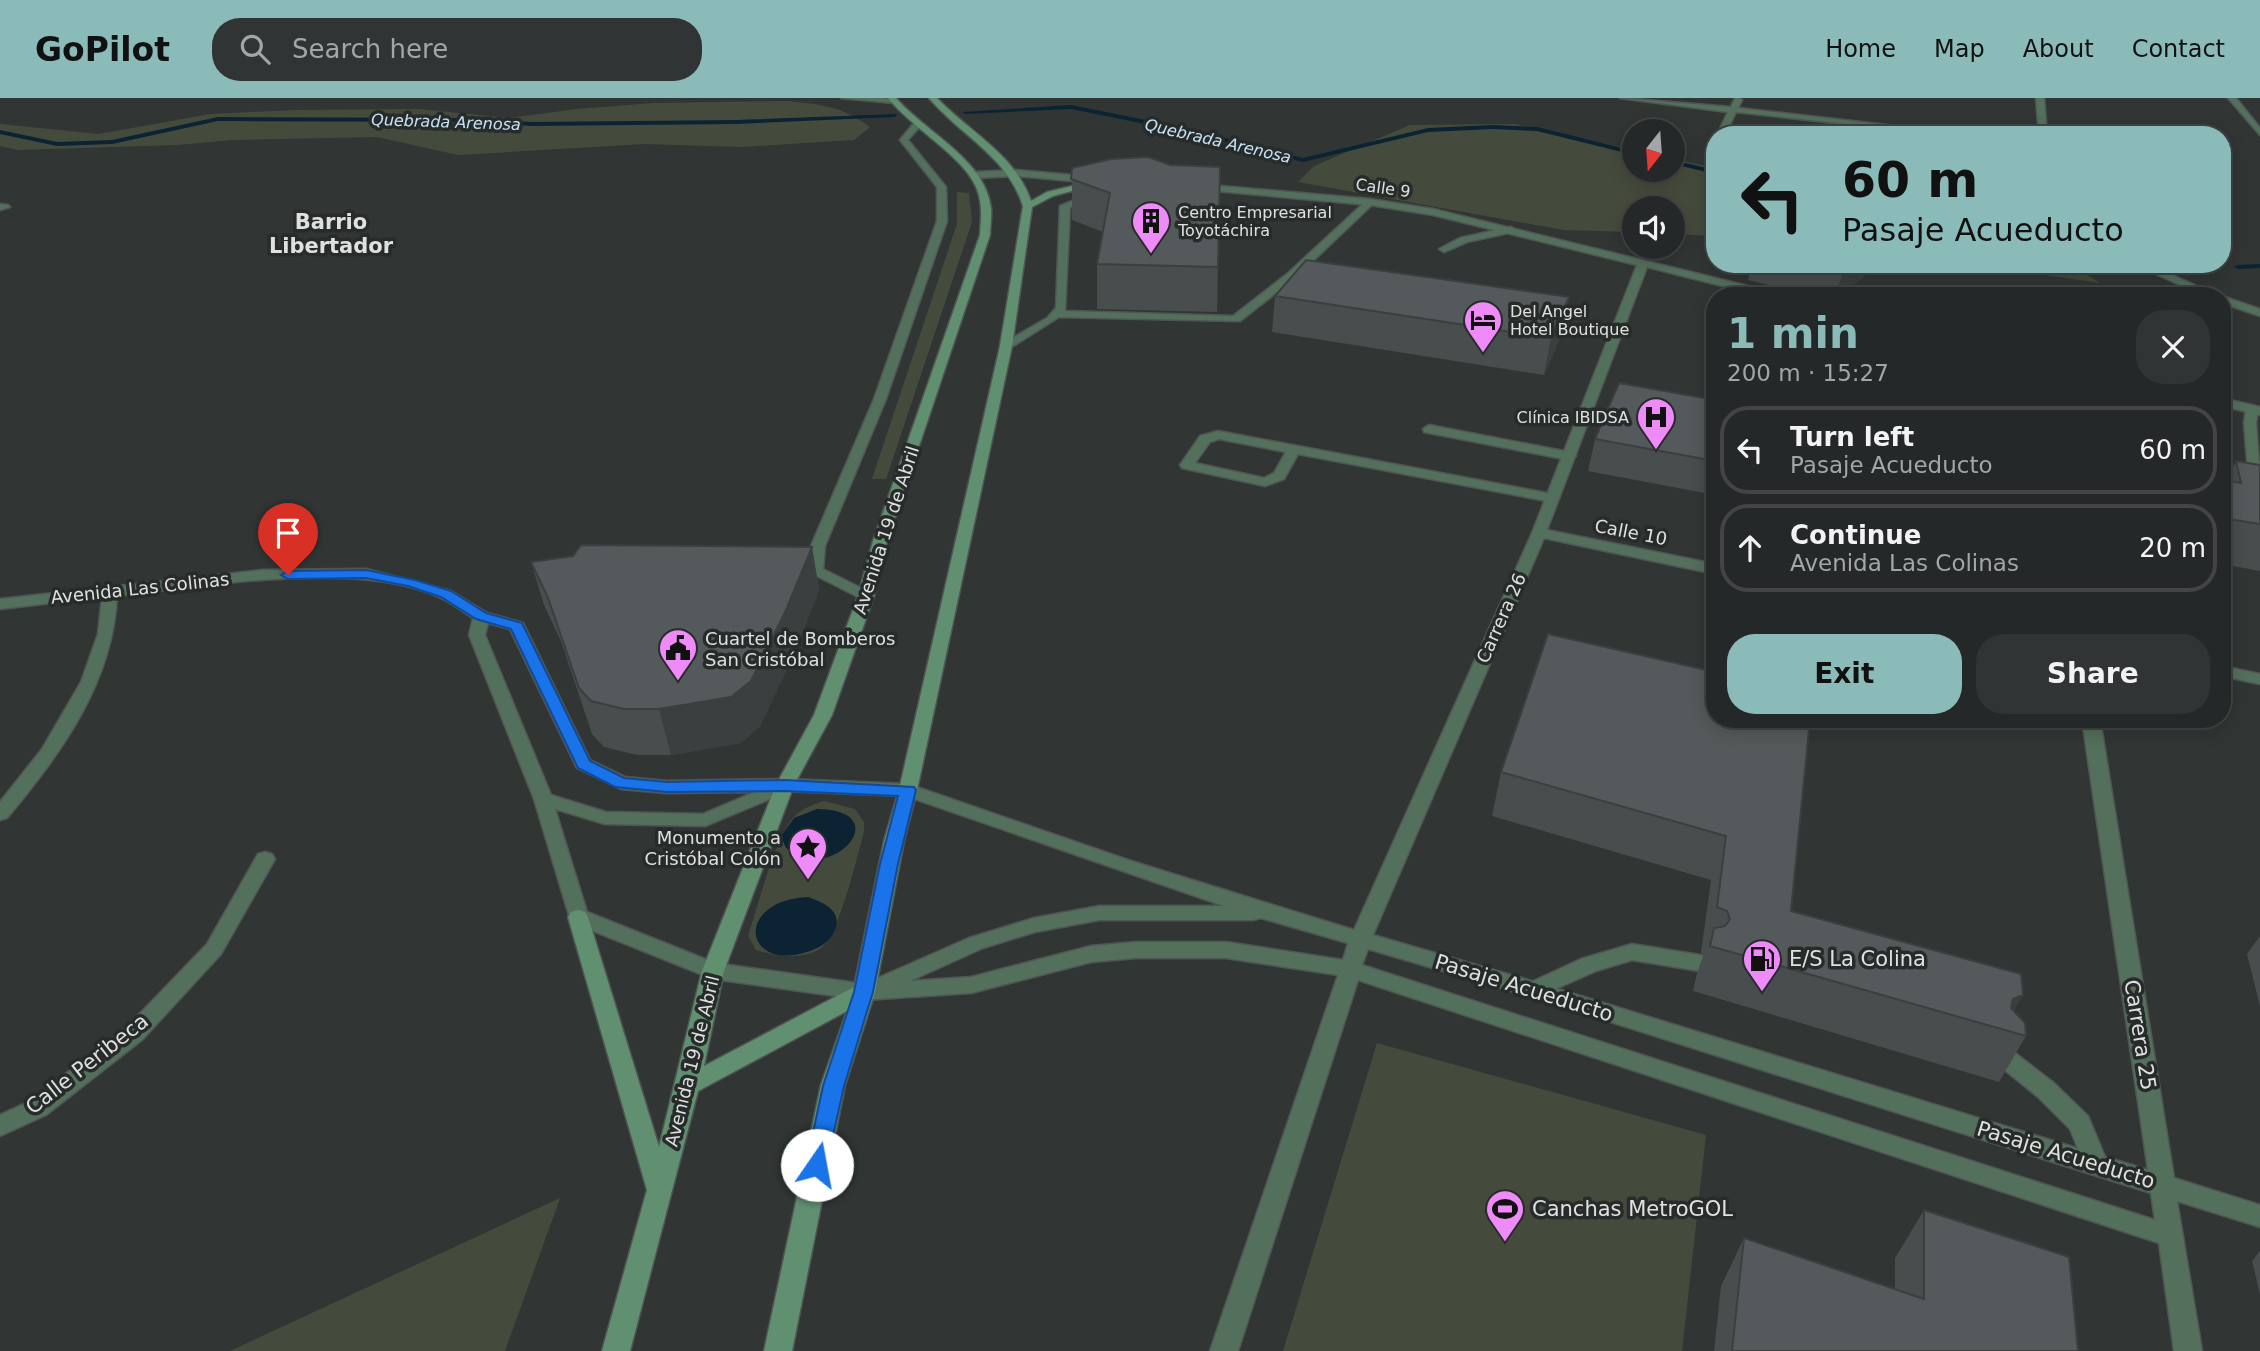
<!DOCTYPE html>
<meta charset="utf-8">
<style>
body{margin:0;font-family:"DejaVu Sans",sans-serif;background:#313434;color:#f1f3f6;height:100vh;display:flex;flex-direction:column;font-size:26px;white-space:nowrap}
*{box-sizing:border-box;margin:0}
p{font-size:23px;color:#a3a6a8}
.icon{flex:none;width:38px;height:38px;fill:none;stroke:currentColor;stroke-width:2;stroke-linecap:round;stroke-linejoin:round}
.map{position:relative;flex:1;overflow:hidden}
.side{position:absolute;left:1706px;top:189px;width:525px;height:441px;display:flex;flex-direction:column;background:#252828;border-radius:28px;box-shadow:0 4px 18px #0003,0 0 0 2px #424445}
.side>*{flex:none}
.top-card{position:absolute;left:1706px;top:28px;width:525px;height:147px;border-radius:28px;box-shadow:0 4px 18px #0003,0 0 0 2px #424445;background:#8bbbb9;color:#111;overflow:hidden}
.needle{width:46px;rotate:197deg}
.tools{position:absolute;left:1622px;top:21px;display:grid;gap:14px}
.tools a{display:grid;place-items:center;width:63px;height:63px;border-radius:50%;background:#252828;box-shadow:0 4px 18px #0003,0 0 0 2px #424445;font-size:35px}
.pin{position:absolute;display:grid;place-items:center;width:60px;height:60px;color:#fff;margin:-72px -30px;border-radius:50% 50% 50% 0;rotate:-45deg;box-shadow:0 0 7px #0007}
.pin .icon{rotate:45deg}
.me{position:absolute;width:77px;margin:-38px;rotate:12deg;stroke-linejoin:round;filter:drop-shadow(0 0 5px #0008)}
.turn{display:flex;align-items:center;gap:24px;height:147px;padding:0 21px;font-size:32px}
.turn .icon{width:91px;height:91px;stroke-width:2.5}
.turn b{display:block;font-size:49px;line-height:60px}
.round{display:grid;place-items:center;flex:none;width:74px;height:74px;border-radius:28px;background:#313434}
.summary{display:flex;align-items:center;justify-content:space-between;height:119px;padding:0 21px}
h1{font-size:42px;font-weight:700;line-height:52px;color:#8bbbb9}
.action{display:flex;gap:14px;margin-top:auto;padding:14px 21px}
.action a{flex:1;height:80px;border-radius:28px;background:#8bbbb9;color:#111;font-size:28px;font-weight:700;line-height:80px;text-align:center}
.action a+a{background:#313434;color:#f1f3f6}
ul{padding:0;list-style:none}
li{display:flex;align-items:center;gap:21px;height:88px;margin:0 14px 10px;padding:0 7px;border:4px solid #424445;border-radius:28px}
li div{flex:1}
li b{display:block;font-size:26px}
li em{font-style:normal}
header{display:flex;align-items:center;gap:42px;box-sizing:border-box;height:98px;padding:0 35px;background:#8bbbb9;color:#111}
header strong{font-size:33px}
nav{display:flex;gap:38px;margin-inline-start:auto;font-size:24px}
.search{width:490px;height:63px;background:#313434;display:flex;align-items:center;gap:18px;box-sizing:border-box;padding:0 24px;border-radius:28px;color:#a3a6a8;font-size:26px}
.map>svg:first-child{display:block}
</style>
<header>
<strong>GoPilot</strong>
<div class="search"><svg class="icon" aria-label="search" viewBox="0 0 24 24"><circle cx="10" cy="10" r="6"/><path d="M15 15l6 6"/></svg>Search here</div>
<nav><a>Home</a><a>Map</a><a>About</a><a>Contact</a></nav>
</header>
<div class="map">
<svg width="2260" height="1253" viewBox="0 0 2260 1253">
<rect width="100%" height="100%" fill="#313635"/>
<path fill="#454b3c" d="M788 3C822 7 842 8 870 29L854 42 805 45 742 49 644 46 458 57 377 39 233 42 176 47 18 52 0 48V26L99 36 210 16 295 12 419 11 509 20 577 11 654 5Z
M1514 26 1634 52V72H1673V61L1715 70V138L1673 136V110H1634V134L1564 132 1298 84 1314 68 1410 27Z
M957 94 969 95 972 124 886 381H872L957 126Z
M1972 166H2070L2100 185Z
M824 703 855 711 864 724V734C857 758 839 839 820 851 801 862 776 858 756 852L748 838C758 808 774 744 792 721 800 711 812 707 824 703Z
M1377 945 1706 1037 1682 1253H1283Z
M560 1100 505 1253H230Z"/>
<path fill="#0b2332" d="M817 711C893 712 840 778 797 757 787 753 783 748 782 737L794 720Z
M808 799C826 805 845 815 833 836 827 846 817 851 807 854 744 874 733 803 808 799Z"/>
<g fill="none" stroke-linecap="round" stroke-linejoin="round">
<path fill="#0b2332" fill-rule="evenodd" d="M1071 7 1190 31 1303 60 1428 30 1493 27 1537 29 1634 53V57L1537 33 1493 31 1428 34 1303 64 1190 35 1071 11 965 16 962 14Z
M897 16 895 19 736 26 531 28 477 24 218 23 112 46 57 48 0 36V32L57 44 112 42 218 19 477 20 531 24 736 22Z
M1673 62 1715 72V76L1673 66Z
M2260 166V170L2238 171 2234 169 2238 167Z"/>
<defs>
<path id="lane" d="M841 0H883L898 3 894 5Z
M1092 95 1097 98 1095 100 1070 109 1065 213 1233 218 1287 176 1367 102 1375 104 1295 180 1240 223 1059 219 1010 250H1002V246L1047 220 1056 210 1060 108Z
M0 106 8 107 10 109 0 112Z
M1510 129 1513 130V134L1467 144 1444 154 1439 151 1460 140Z
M2252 307 2258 311 2256 325 2260 377 2255 378 2248 374 2244 325 2246 311Z
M1429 327 1569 354 1576 358 1569 362 1424 334 1423 331Z
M1218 333 1552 396 1559 400 1552 404 1298 356 1284 381 1265 388 1182 370 1180 367 1200 338ZM1219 341 1286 354 1274 375 1264 380 1195 365 1210 344Z
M1632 846 1700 857 1708 859 1711 865 1708 871 1700 873 1632 862 1596 873 1535 900 1527 898 1524 892 1527 886 1581 861Z
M1998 945 2006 948 2054 985 2088 1018 2108 1066 2105 1073 2096 1076 2087 1073 2070 1031 2038 999 1990 960 1987 954 1990 948Z"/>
<path id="street" d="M1620 0 1731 9 1735 0H1739L1742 2 1738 10 1974 37H1945L1736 14 1725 37H1717L1728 14Z
M2036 0H2044L2047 37H2039Z
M2228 0H2236L2260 30V37Z
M914 25 921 27 908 42 946 89 947 123 886 301 825 448 823 471 871 495 874 498 866 503 807 473 811 448 874 301 937 123V89L900 42Z
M1715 45V52L1712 51 1711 48Z
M1015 72 1095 79 1099 82 1095 85 1015 78 976 80 972 77 976 74Z
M1197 86 1370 101 1433 111 1781 196 1782 198H1763L1647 169 1547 432 1715 466V476L1544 440 1373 837 1535 884 2148 1072 2082 621H2100L2174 1080 2260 1107V1129L2177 1103 2202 1253H2174L2159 1145 1358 882 1238 1253H1210L1338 877 1226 860H1136L1091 864 971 895 864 902 713 881 571 824 534 701 469 537 473 520C462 513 452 505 441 500 360 461 206 488 117 498 113 584 61 656 7 720L0 722V704L42 651 81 584 98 536 102 499 0 511V501L262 472 366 471 451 493 487 515 523 525 590 662 625 679 667 683 785 681 908 686 1131 763 1354 832 1532 435 1637 167 1433 117 1370 107 1194 91V87ZM488 525 510 531 577 670 621 691 667 695 755 694 703 716 606 714 551 697 485 537ZM784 693 906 698 1224 808H1099L1034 820 969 840 864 886 715 865 587 814 555 711 605 726 705 728 782 696ZM1261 820 1348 845 1343 862 1226 844H1136L1091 848 971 879 910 883 983 850 1035 834 1099 822H1253ZM1368 851 1535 900 2151 1095 2155 1122 1362 867Z
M2134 166H2148L2219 198H2204Z
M2222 198 2260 211V218L2222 205Z
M2222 300 2260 309V317L2222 308Z
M2222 568 2260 576V586L2222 578Z
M265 754 272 756 275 761 221 856 143 941 46 1017 0 1038V1017L30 1003 127 929 207 846 258 756Z"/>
<path id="secondary" d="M888 0H896C926 35 985 61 991 110 992 118 990 128 990 137L887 443 874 498 832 617 794 687 724 873 704 968 854 889 884 743 899 692 1000 248 1023 108C1007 58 961 38 929 0H937C969 34 1015 56 1031 103L1047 94 1093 83 1098 86 1053 98 1032 109 1012 248 917 692 904 743 875 894 845 987 792 1253H764L821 987 847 913 698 993 630 1253H602L647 1092 568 819 571 814 578 812 585 814 588 819 659 1049 702 873 776 687 814 617 858 498 873 443 980 137C981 121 983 104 976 89 963 58 912 30 888 0Z"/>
</defs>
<use href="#lane" stroke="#505554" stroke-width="3"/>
<use href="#street" stroke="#505554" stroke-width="3"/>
<use href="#secondary" stroke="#505554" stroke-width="3"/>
<use href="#lane" fill="#53705c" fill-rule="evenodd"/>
<use href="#street" fill="#53705c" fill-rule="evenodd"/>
<use href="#secondary" fill="#619071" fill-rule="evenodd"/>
</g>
<path fill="#484d4e" d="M1072 70 1218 169 1217 214 1097 211V166L1103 134 1072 122Z
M1752 166H1875L1873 171 1840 198H1816L1748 182Z
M1275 198 1562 235 1544 277 1272 234Z
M1715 302V397L1588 373 1595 341Z
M2236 363 2260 367V473L2222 466V382L2226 383Z
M812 449 819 492 794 556 760 628 741 645 671 657H637L604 649 592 636 561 543 544 507 531 464Z
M1715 574 1791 813 2014 913 2026 938 1999 984 1693 893 1697 875 1704 856 1701 855 1711 782 1492 718 1501 674Z
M2260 838V908L2247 856Z
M1924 1112 2078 1253H1714L1721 1188 1744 1140 1895 1191V1160Z
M2260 1153V1196L2252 1163Z"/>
<path fill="#3b3f40" d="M1854 166H1875L1873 171 1840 198H1835L1843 175Z
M1569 199 1562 235 1544 277 1551 240Z
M812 449 819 492 794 556 760 628 741 645 671 657 659 611Z
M2023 897 2003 932 2013 901Z"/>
<path fill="#545a5b" stroke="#3b3f40" stroke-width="2" d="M1148 59 1170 67 1220 69 1218 169 1097 166 1110 95 1071 81 1072 70 1111 61Z
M1306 162 1569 199 1551 240 1275 198Z
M1805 166H1854L1843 175Z
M1619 285 1715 302V363L1595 341Z
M2236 363 2260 367V426L2222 420V382L2241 385Z
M581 447 812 449 786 512 751 583 731 599 659 611H624L591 603 579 590 548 500 531 464 573 458Z
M1548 536 1715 574V621H1810L1791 813 2021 876 2023 897 2013 901 2011 910 2025 925 2026 938 1710 848 1714 830 1725 828 1730 821 1727 813 1717 809 1726 738 1501 674Z
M1924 1112 2069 1159 2078 1253H1732L1744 1140 1924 1201Z"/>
<path fill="#1a73e8" stroke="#114b97" stroke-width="2" d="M366 472 415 482 451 493 486 515 522 525 590 663 624 680 667 684 785 682 914 689 916 692 898 766 873 894 844 988 825 1074 817 1077 809 1074 806 1067 823 988 854 894 880 766 898 698 785 693 667 694 615 689 578 670 511 531 476 521 441 499 408 488 366 480 288 481 281 477 288 473Z"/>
<defs>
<symbol id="building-pin" viewBox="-11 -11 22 30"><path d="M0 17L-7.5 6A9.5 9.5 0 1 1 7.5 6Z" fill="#ee8bf8" stroke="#272c2b"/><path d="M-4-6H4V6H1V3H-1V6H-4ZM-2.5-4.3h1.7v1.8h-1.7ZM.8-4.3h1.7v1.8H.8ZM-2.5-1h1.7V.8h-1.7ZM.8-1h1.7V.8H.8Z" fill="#111"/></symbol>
<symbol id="hotel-pin" viewBox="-11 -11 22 30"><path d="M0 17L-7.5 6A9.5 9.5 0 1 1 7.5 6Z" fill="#ee8bf8" stroke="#272c2b"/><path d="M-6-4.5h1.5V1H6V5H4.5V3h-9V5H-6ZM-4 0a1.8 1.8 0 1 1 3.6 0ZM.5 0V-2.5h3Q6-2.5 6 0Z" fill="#111"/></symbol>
<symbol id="hospital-pin" viewBox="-11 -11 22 30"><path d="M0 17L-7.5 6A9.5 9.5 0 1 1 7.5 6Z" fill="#ee8bf8" stroke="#272c2b"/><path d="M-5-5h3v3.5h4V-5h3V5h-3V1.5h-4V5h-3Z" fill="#111"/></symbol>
<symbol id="civic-pin" viewBox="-11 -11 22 30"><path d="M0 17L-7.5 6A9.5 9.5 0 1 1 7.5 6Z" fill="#ee8bf8" stroke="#272c2b"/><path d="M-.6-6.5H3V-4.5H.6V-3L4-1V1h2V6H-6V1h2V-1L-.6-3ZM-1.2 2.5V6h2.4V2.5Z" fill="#111"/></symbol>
<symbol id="sight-pin" viewBox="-11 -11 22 30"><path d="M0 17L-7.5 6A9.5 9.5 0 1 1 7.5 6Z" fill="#ee8bf8" stroke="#272c2b"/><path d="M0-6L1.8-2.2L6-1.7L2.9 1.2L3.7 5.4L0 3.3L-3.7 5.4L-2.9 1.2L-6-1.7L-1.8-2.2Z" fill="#111"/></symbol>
<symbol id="fuel-pin" viewBox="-11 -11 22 30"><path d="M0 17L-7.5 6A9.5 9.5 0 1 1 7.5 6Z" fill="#ee8bf8" stroke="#272c2b"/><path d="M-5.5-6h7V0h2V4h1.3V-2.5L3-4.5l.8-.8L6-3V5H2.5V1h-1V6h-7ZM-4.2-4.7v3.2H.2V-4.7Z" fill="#111"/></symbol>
<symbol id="stadium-pin" viewBox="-11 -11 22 30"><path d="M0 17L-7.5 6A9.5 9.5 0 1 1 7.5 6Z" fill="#ee8bf8" stroke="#272c2b"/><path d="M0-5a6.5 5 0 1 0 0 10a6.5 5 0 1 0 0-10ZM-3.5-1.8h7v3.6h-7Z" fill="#111"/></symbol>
</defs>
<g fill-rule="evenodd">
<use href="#building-pin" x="1129" y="101" width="44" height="60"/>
<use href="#hotel-pin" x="1461" y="200" width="44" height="60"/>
<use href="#hospital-pin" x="1634" y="297" width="44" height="60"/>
<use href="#civic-pin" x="656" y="528" width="44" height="60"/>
<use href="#sight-pin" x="786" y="727" width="44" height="60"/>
<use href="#fuel-pin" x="1740" y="839" width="44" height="60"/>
<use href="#stadium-pin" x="1483" y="1089" width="44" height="60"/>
</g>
<g text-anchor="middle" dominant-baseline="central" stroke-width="7" stroke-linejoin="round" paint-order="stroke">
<g font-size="16" font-style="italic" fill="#c6e4f9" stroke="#272c2b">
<text transform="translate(446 24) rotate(2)">Quebrada Arenosa</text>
<text transform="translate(1218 43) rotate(13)">Quebrada Arenosa</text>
</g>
<g font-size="16" fill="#dee1e0" stroke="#272c2b">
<text transform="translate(1383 90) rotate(8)">Calle 9</text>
</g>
<g font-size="16" fill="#dee1e0" stroke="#272c2b" text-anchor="start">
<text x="1178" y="114">Centro Empresarial<tspan x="1178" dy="18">Toyotáchira</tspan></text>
<text x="1510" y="213">Del Angel<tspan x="1510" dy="18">Hotel Boutique</tspan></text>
<text x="1629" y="319" text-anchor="end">Clínica IBIDSA</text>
</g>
<g font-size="18" fill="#dee1e0" stroke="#272c2b">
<text transform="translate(886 432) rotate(-72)">Avenida 19 de Abril</text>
<text transform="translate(1631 434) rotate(11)">Calle 10</text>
<text transform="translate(140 490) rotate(-6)">Avenida Las Colinas</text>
<text transform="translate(1501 520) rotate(-66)">Carrera 26</text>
<text transform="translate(692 963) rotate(-76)">Avenida 19 de Abril</text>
</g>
<g font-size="18" fill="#dee1e0" stroke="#272c2b" text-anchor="start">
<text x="705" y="540">Cuartel de Bomberos<tspan x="705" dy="21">San Cristóbal</tspan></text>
<text x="781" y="739" text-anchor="end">Monumento a<tspan x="781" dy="21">Cristóbal Colón</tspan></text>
</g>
<g font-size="21" font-weight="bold" fill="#dee1e0" stroke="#272c2b">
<text x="331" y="124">Barrio<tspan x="331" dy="24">Libertador</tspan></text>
</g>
<g font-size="21" fill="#dee1e0" stroke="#272c2b" text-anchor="start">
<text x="1789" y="861">E/S La Colina</text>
<text x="1532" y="1111">Canchas MetroGOL</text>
</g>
<g font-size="21" fill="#dee1e0" stroke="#272c2b">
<text transform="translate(1524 890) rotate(17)">Pasaje Acueducto</text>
<text transform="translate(2140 937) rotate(81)">Carrera 25</text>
<text transform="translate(87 966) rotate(-38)">Calle Peribeca</text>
<text transform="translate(2066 1057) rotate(17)">Pasaje Acueducto</text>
</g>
</g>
</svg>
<div class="tools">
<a><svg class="needle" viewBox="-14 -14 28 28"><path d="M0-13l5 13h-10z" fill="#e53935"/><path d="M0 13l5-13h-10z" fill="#a3a6a8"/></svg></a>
<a><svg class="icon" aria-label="sound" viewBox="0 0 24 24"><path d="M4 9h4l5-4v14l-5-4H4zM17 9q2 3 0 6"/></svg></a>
</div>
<div class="pin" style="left:288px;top:477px;background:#d93025"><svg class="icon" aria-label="arrive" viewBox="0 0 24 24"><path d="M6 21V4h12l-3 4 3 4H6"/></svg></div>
<svg class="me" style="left:817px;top:1067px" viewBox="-20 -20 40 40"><circle r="19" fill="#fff"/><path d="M0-13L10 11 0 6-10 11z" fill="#1a73e8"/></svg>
<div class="top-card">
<div class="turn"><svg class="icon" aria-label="left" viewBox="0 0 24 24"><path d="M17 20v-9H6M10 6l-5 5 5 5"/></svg><div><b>60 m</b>Pasaje Acueducto</div></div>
</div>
<section class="side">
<div class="summary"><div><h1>1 min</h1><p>200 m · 15:27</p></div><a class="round"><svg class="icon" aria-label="close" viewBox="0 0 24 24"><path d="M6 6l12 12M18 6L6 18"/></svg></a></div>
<ul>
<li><svg class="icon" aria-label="left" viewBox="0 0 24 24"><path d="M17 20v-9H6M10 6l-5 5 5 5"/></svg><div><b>Turn left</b><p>Pasaje Acueducto</p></div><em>60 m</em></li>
<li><svg class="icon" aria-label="ahead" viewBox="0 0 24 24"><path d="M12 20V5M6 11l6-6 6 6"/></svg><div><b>Continue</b><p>Avenida Las Colinas</p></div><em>20 m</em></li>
</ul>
<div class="action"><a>Exit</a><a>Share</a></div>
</section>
</div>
